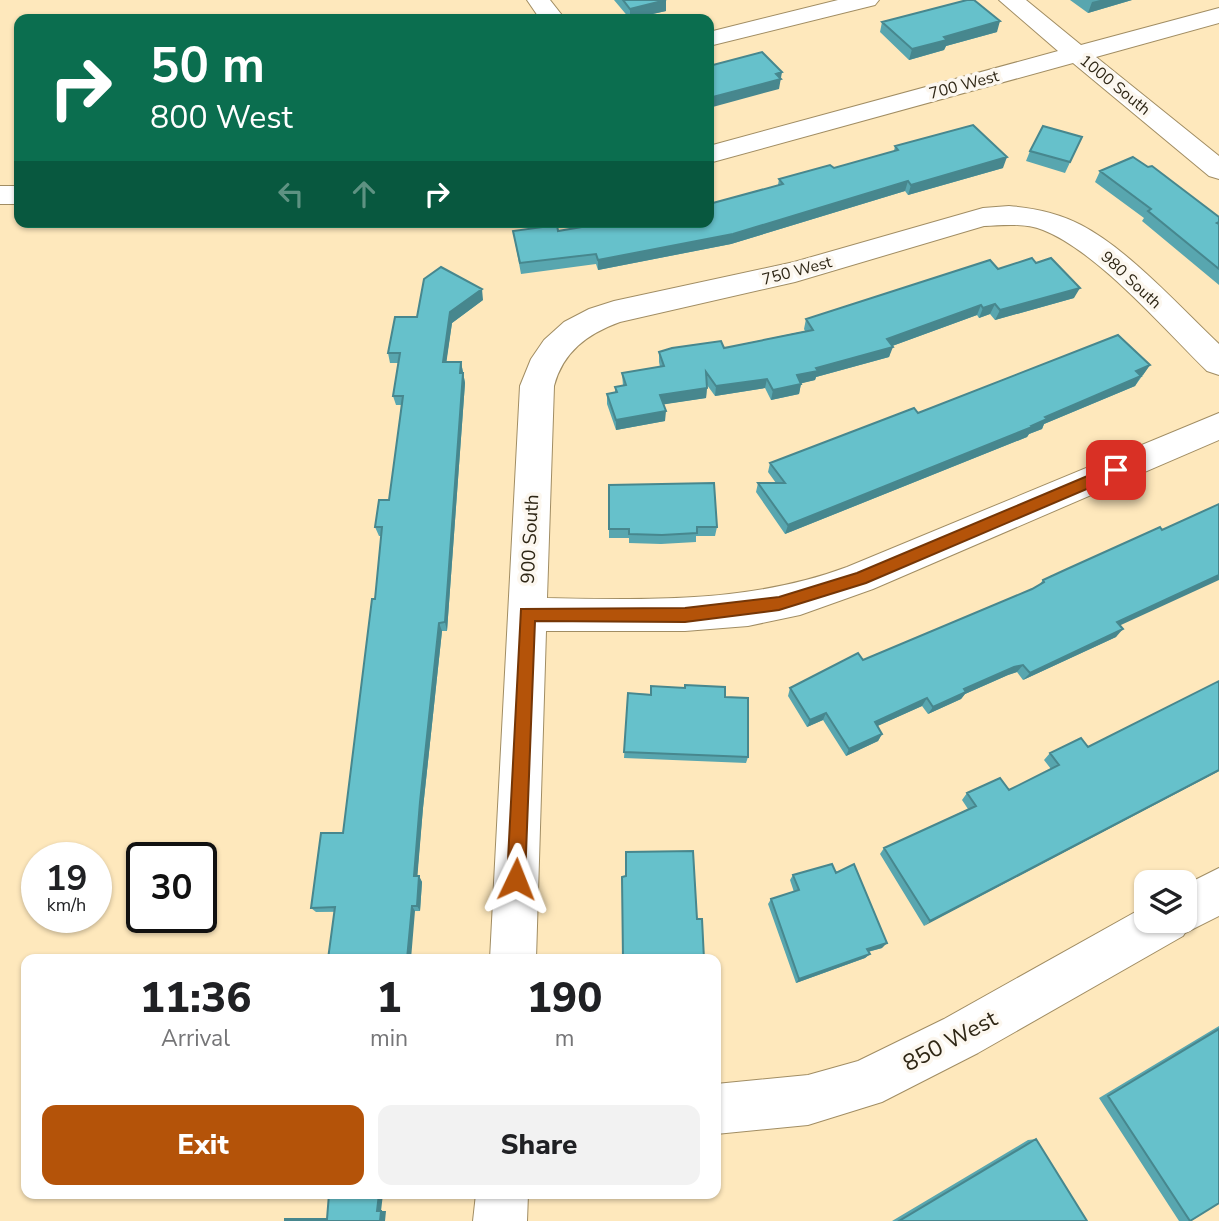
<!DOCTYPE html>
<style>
body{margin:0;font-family:"Nunito Sans",sans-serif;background:#f2f2f2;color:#202124;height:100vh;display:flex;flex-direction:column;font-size:26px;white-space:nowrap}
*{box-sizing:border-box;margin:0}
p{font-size:23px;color:#757577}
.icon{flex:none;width:38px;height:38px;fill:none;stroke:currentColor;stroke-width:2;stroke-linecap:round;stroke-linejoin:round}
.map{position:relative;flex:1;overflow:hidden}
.details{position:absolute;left:21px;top:954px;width:700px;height:245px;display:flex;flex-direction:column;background:#fff;border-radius:14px;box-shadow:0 2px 5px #0004}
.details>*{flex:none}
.top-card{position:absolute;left:14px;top:14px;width:700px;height:214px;border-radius:14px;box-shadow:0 2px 5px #0004;background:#0b6e4f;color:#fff;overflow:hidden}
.buttons{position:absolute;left:1134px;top:870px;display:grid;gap:14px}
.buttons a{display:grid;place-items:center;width:63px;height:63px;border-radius:14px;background:#fff;box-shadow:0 2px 5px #0004;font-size:35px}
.speed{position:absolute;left:21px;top:842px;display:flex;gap:14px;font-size:35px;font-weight:700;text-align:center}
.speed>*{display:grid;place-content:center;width:91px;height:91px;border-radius:50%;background:#fff;box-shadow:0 2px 5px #0004;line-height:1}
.speed small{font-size:18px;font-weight:400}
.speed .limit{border:4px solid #111;border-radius:10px;background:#fff;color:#111}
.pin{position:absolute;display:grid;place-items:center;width:60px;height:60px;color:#fff;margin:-30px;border-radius:14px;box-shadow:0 4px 10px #0006}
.me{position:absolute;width:77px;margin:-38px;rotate:2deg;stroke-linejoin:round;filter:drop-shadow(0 0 5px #0008)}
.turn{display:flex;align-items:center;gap:24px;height:147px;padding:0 21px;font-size:32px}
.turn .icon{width:91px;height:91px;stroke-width:2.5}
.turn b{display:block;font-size:49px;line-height:60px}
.lanes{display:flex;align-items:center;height:66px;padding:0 21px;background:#0003;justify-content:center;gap:35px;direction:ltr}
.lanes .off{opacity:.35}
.eta{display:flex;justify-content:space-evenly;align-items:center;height:119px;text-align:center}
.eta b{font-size:42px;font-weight:800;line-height:49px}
.cta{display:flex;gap:14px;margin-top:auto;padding:14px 21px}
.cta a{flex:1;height:80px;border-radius:14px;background:#b45309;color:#fff;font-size:28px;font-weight:800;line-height:80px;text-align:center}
.cta a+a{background:#f2f2f2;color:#202124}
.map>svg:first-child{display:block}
</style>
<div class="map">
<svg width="1219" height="1221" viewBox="0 0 1219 1221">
<rect width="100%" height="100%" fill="#fee8bc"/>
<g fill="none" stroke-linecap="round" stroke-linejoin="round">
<defs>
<path id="minor" d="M527 0H550L565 19H540Z
M838 0H879L875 5 709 46V32Z
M999 0H1026L1081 45 1219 8V23L1096 57 1219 156V179L1209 176 1073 63 709 163V146L1058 51Z
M0 186H19V204H0Z
M1009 206C1034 208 1059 213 1081 225 1129 250 1179 306 1219 344V375L1207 371C1165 330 1097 251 1043 230 1025 223 1004 225 984 226L795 282 620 322C587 334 563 352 554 386L547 598C649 600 750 603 847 567L1219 413V440L873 589 800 615 748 626 685 631H546L536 959H490L520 386 531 359 544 340 564 322 589 309 614 301 794 262 983 208Z
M1219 868V916L1185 933 1183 936 978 1053 882 1102 808 1125 716 1134V1084L808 1075 858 1061 944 1019 1146 906V920H1185V885Z
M476 1194H528L527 1221H473Z"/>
</defs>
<use href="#minor" stroke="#a18d63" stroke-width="2"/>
<use href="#minor" fill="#fff" fill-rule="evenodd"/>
</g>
<path fill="#58a6af" d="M614 0H666V11L630 19Z
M1070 0H1132L1088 13Z
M882 22 997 32 946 46 944 50 909 60 880 32Z
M1082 137 1065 173 1026 161 1030 151Z
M895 146 1003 168 908 195 905 191 731 244 598 270 596 264 521 274 513 231H558L709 222 778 185 779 179 834 168 894 151Z
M1100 171 1219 217V285L1142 221 1144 218 1095 182Z
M998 269 1074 298 995 320 990 314 979 318 977 315 892 346 889 357 816 377 815 380 801 383 799 394 771 400 765 388 715 396 707 385 706 398 664 404 665 421 616 430 607 404V394L615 392V387L623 386 622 373 660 367 659 362V352L724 348 805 331 804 329 806 319Z
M483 300 452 323 446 362H461L465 383 447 631H442L423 808 417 876H419L422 882 420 911 316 912 311 908 343 833 375 599 381 536H379L375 527 389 500 402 405H396L393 396 398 363H390L388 353 417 317Z
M1150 365 1135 386 1044 424 1042 429 1029 434 1027 437 785 534 756 492 758 483H776L768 472 770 463 918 413Z
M609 485 717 527 715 536H696V542L661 544 629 543V538H609Z
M1043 580 1120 625 1116 637 1023 680 1017 672 1008 675 965 694 961 699 928 714 922 706 877 726 882 734 878 741 846 756 823 720 807 727 788 696 790 688 863 660 1032 589 1039 585Z
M1219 681 924 926 880 854 884 848 968 809 962 800 967 793 1009 790 1051 769 1044 760 1050 753 1088 747Z
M628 693 725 697 748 757 746 763 624 758Z
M836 873 882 948 868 952 870 954 865 958 796 983 768 904 771 899 794 892 790 880 793 875Z
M1219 1026V1203L1191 1221H1179L1099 1098Z
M1036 1139 1087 1221H892L1028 1140Z"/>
<path fill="#47878e" d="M666 0V11L630 19V9Z
M1100 0H1132L1088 13 1092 2Z
M1000 21 997 32 946 46 944 50 909 60 912 49 944 37Z
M782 72 779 89 709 108V98Z
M1007 157 1003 168 908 195 911 185Z
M908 181 905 191 731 244 598 270V260Z
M1080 288 1074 298 995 320 1000 310Z
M482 289 483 300 452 323 445 372 443 362 450 312Z
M995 304 990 314 979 318 983 308Z
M981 305 977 315 884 349 893 347 889 357 816 377 815 380 795 385 797 375 887 339Z
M461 362 465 383 447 631 445 622Z
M1150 365 1143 375 1130 381 1136 371Z
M1141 376 1135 386 1044 424 1042 429 1029 434 1027 437 785 534 788 525 1031 426 1045 417Z
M767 379 765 388 715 396 716 386Z
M801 384 799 394 771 400 773 390Z
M707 388 706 398 660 405V395Z
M666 411 665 421 616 430V420Z
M1219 575V580L1110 630 1117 622Z
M439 623 442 631 423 808 417 881 414 876 420 802Z
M1123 629 1116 637 1023 680 1030 673Z
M1023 665 1017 672 1008 675 965 694 961 699 928 714 933 707 964 689 1014 667Z
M927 698 922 706 871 729 875 722Z
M826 713 823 720 807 727 810 720Z
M882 734 878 741 846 756 849 749Z
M1219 770V771L924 926 930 921Z
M419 876 422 882 420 911 417 906Z
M412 906 415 911 411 959H407Z
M887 943 882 948 863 953 867 949Z
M870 954 865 958 796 983 799 979Z
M379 1194H383L381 1211H377Z
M381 1211H386L385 1221H380Z"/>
<path fill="#66c1cb" stroke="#47878e" stroke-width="2" d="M623 0H666L630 9Z
M967 0H974L1000 21 944 37 947 40 912 49 882 22Z
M762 52 782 72 776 74 781 79 709 98V66Z
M973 125 1007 157 911 185 908 181 733 234 598 260 596 254 520 263 513 231 557 225 558 231 611 222H709V204L783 184 779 179 830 165 834 168 898 150 895 146Z
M1043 126 1082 137 1070 162 1030 151Z
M1133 157 1148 167 1152 166 1219 217V222L1217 223 1219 224V269L1148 211 1151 209 1100 171Z
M1032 258 1036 263 1051 258 1080 288 1000 310 995 304 983 308 981 305 887 339 893 347 816 368 818 371 797 375 801 384 773 390 767 379 716 386 706 372 707 388 660 395 666 411 616 420 607 394 617 392 615 387 626 385 622 373 664 366 659 352 672 348 721 341 724 348 813 330 806 319 990 260 998 269Z
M441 267 482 289 450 312 443 362H461L460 373H463L445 622 439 623 420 802 414 876H419L417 906H412L407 959H328L335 907 311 908 321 833H343L372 599H375L382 527H375L379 500H389L403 396H393L400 353H388L395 317H417L424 279Z
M1118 335 1150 365 1136 371 1141 376 1045 417 1047 419 1031 426 1032 427 788 525 758 483H785L770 463 914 408 918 413Z
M714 483 717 527H697V533L662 535 629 534V529H609V485Z
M1219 504V575L1117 622 1123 629 1030 673 1023 665 1014 667 964 689 966 692 933 707 927 698 875 722 882 734 849 749 826 713 810 720 790 688 858 653 863 660 1032 589 1044 582 1043 580 1067 569 1160 527 1162 530Z
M1219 681V770L930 921 884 848 976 806 967 793 1000 778 1009 790 1059 765 1050 753 1081 738 1088 747Z
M685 685 725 687V697L748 698V757L624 752 628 693 651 695V686L685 688Z
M693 851 697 919H702L704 959H623L622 877 626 876V852Z
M832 864 836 873 854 864 887 943 867 949 870 954 799 979 771 899 799 890 793 875Z
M1219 1029V1203L1190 1221 1108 1096Z
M1036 1139 1087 1221H899Z
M329 1194H379L377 1211H381L380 1221H285V1219H327Z"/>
<path fill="#b45309" stroke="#753606" stroke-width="2" d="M1116 464 1124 470 1122 474 866 583 779 610 685 622 535 621 525 879 522 886 516 889 509 886 507 879 521 609 685 608 779 597 857 573Z"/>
<g text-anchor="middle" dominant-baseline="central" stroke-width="7" stroke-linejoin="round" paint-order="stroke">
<g font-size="16" fill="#2e2615" stroke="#fcf7ef">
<text transform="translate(964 85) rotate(-15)">700 West</text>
<text transform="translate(1115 85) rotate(39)">1000 South</text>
<text transform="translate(797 271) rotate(-15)">750 West</text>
<text transform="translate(1131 280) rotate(43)">980 South</text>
</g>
<g font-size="19" fill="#2e2615" stroke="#fcf7ef">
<text transform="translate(530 539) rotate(-87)">900 South</text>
</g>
<g font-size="23" fill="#2e2615" stroke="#fcf7ef">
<text transform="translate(950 1041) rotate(-28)">850 West</text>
</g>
</g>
</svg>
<div class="buttons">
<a><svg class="icon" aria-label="layers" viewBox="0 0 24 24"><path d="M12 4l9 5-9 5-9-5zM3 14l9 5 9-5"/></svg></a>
</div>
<div class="speed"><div>19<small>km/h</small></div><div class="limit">30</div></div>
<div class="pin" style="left:1116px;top:470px;background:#d93025"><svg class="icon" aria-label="arrive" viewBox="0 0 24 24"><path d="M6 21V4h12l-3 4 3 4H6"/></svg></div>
<svg class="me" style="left:516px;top:879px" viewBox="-20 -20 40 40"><path d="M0-17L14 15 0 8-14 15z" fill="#b45309" stroke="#fff" stroke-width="4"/></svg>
<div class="top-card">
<div class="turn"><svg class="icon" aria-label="right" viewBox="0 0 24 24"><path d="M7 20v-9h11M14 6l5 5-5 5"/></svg><div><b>50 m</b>800 West</div></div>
<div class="lanes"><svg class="icon off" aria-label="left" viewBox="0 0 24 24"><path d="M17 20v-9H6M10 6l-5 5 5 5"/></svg><svg class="icon off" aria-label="ahead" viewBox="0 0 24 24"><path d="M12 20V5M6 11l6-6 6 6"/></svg><svg class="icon" aria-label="right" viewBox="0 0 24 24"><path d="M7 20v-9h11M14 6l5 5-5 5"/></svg></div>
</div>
<section class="details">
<div class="eta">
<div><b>11:36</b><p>Arrival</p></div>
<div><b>1</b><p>min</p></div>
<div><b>190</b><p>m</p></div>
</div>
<div class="cta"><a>Exit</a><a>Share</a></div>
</section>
</div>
